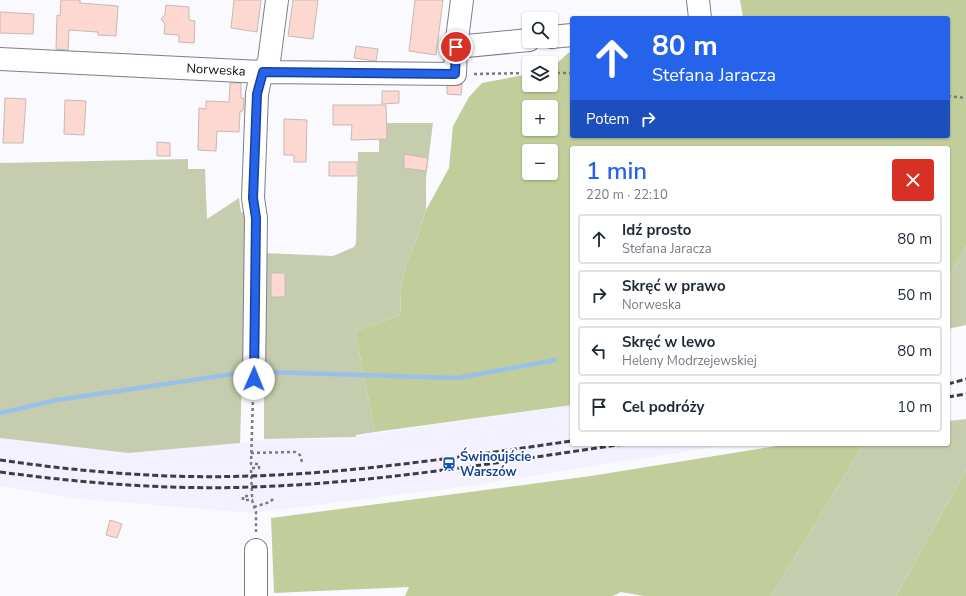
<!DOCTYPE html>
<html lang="pl">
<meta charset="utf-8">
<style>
body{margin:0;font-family:"Nunito Sans",sans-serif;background:#f2f2f3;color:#1f2937;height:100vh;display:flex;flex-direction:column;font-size:15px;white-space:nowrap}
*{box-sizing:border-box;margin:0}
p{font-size:13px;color:#747a83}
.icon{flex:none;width:22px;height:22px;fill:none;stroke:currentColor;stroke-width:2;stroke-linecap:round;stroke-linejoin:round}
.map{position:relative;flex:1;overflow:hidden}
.details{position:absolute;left:570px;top:146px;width:380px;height:300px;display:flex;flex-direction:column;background:#fff;border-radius:4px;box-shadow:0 1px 3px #0004}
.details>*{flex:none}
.guide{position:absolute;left:570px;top:16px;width:380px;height:122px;border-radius:4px;box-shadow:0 1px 3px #0004;background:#2563eb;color:#fff;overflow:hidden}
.tools{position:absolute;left:522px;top:12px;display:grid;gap:8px}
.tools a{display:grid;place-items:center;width:36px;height:36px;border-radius:4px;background:#fff;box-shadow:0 1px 3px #0004;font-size:20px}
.pin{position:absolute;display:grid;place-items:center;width:34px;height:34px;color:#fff;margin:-17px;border:2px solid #fff;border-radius:50%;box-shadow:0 1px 4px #0007}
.me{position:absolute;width:44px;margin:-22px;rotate:1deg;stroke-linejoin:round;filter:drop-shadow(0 0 3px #0008)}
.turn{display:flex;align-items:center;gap:14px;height:84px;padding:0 16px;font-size:18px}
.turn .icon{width:52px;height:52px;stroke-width:2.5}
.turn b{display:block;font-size:28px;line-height:34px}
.then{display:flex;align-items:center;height:38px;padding:0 16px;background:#0003;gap:8px;font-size:15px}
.round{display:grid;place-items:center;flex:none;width:42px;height:42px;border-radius:4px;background:#f2f2f3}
.summary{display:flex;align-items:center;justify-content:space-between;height:68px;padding:0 16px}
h1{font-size:24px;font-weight:600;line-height:30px;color:#2563eb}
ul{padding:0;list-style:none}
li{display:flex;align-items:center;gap:12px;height:50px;margin:0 8px 6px;padding:0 8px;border:2px solid #e0e1e3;border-radius:4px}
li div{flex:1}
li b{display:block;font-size:15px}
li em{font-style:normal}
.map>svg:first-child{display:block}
</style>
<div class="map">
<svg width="966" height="596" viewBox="0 0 966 596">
<rect width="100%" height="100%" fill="#faf9fe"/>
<path fill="#f3f0ff" d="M572 405V444H733L468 486 252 513 82 499 0 486V438L128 453 240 443 264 439H336Z"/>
<path fill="#c5cdae" d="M379 123H433L426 178V210L415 243 406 264 400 288 401 315 355 331 375 432 356 435V437L264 439V253L333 256 354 247 356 243 358 152H379Z
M188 159V169H205L207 219 239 198 241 212 247 213 249 362 242 376 240 443 128 453 0 438V163Z
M966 247V325L948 329V278Z
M966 419V470L896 596H771L864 444H948V421Z"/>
<path fill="#c1ce9b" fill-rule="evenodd" d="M740 0H966V247L948 278V148H572V405L375 432 355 331 401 315 400 288 406 264 415 243 426 210 449 168 453 126 469 97 482 83 529 74V85H551V69L568 53 572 52V136H948V18H743ZM529 107H551V129H529ZM529 151H551V173H529Z
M789 444H864L771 596H644L621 592 613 596H405L409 587 274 593 271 518 591 476Z
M966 470V596H896Z"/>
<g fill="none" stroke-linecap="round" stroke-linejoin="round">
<path stroke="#99c1e7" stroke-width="4.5" d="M266 372 458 378 555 360
M0 413 57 400 247 372"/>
</g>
<path fill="#fcd8d0" stroke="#c6b9b7" d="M61 0H80V3L118 6 116 36 98 35V32L69 30 68 50 56 49 57 15 60 16Z
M234 0H261L257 32 231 28Z
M293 0H318L313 39 288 36Z
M415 0H443L436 55 409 51Z
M166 5 189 7V20L195 21 194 43 179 42V35L164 34 165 24 161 19 165 15Z
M0 12 34 14 33 34 0 33Z
M356 46 378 49 376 61 354 58Z
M230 83H241V98H244L243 111H240L239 132 217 131 216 151 198 150 199 108 206 109V101L229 102Z
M462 84 461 95 447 94V86Z
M382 91H399V103L382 104Z
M5 98 26 99 23 143H3Z
M65 100 86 101 84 135 64 134Z
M333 105H386L387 139 351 140 352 125H333Z
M284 119 307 120 306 162H294V155H284Z
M157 142 170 143V156H157Z
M404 154 428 158 426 171 404 168Z
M329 162H357V176H329Z
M271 273H285V297H271Z
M110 520 122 524 117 538 106 535Z"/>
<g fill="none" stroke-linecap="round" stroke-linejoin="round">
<defs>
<path id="minor" d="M698 0 700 18
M551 37 572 35
M456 47 529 40
M0 59 263 72 455 74 456 47 462 0
M254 379 256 218 253 198 257 94 260 79 269 61 277 0
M256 596V550"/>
</defs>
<use href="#minor" stroke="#7f7d87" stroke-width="24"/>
<path stroke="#7a797d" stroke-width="2.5" stroke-dasharray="3 3" stroke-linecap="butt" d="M551 73H572
M474 74 529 73
M948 96 966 98
M253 396 251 464H259V468H251L252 496H243V500H252L256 512V532
M251 453 295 452 300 455 302 462
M254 507 270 502 273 499"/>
<use href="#minor" stroke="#fff" stroke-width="22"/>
<path stroke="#3d3d40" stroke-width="3" stroke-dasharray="6 3" stroke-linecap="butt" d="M948 384 966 379
M948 397 966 394
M0 460C83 472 166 479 250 476 358 473 465 456 572 441
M0 472C83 483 167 490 252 487 377 483 500 462 624 444"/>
</g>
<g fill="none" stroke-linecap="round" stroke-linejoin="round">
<defs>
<path id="route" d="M254 379 256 218 253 198 257 94 263 72 455 74 456 47"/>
</defs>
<use href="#route" stroke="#184099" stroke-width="10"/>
<use href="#route" stroke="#2563eb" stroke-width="7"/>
</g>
<defs>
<symbol id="station-bare" viewBox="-9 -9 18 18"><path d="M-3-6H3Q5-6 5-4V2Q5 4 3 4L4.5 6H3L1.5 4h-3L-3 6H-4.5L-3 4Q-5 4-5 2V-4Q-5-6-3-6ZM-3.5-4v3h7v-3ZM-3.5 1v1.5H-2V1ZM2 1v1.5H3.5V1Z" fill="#1a4fb4" stroke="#fff" stroke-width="2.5" paint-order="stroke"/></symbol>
</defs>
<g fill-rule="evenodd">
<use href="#station-bare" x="439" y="454" width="20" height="20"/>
</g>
<g text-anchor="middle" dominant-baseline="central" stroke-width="4" stroke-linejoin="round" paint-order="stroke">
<g font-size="13" fill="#0d0d10" stroke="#fff">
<text transform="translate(216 70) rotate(3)">Norweska</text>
</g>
<g font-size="13" font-weight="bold" fill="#164399" stroke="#fff" text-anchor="start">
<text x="460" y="457">Świnoujście<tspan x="460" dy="15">Warszów</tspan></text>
</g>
</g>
</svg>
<div class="tools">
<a><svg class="icon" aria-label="search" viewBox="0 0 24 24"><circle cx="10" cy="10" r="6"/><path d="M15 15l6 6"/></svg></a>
<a><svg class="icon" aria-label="layers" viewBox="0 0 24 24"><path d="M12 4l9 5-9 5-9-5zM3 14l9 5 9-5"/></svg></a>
<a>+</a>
<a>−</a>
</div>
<div class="pin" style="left:456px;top:47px;background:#d93025"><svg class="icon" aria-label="arrive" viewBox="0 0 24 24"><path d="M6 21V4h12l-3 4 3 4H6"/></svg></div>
<svg class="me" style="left:254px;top:379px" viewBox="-20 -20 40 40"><circle r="19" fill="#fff"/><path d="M0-13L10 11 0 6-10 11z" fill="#2563eb"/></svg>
<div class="guide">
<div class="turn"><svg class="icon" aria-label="ahead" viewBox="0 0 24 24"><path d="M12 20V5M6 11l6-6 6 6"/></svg><div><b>80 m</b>Stefana Jaracza</div></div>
<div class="then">Potem<svg class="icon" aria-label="right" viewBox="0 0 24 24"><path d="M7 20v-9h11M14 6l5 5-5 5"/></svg></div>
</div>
<section class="details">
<div class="summary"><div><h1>1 min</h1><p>220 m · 22:10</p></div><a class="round" style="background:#d93025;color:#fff"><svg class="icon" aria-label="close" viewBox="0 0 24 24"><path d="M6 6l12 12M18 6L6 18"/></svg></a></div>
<ul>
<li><svg class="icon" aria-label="ahead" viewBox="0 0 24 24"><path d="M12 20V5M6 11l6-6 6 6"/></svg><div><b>Idź prosto</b><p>Stefana Jaracza</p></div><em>80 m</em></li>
<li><svg class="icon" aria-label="right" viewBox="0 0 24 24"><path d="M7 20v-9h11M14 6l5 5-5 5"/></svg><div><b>Skręć w prawo</b><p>Norweska</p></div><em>50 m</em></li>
<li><svg class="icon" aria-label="left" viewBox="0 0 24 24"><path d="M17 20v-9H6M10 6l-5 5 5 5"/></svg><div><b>Skręć w lewo</b><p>Heleny Modrzejewskiej</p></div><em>80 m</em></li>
<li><svg class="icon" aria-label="arrive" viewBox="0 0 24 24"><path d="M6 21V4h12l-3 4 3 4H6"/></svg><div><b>Cel podróży</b></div><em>10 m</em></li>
</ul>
</section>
</div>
